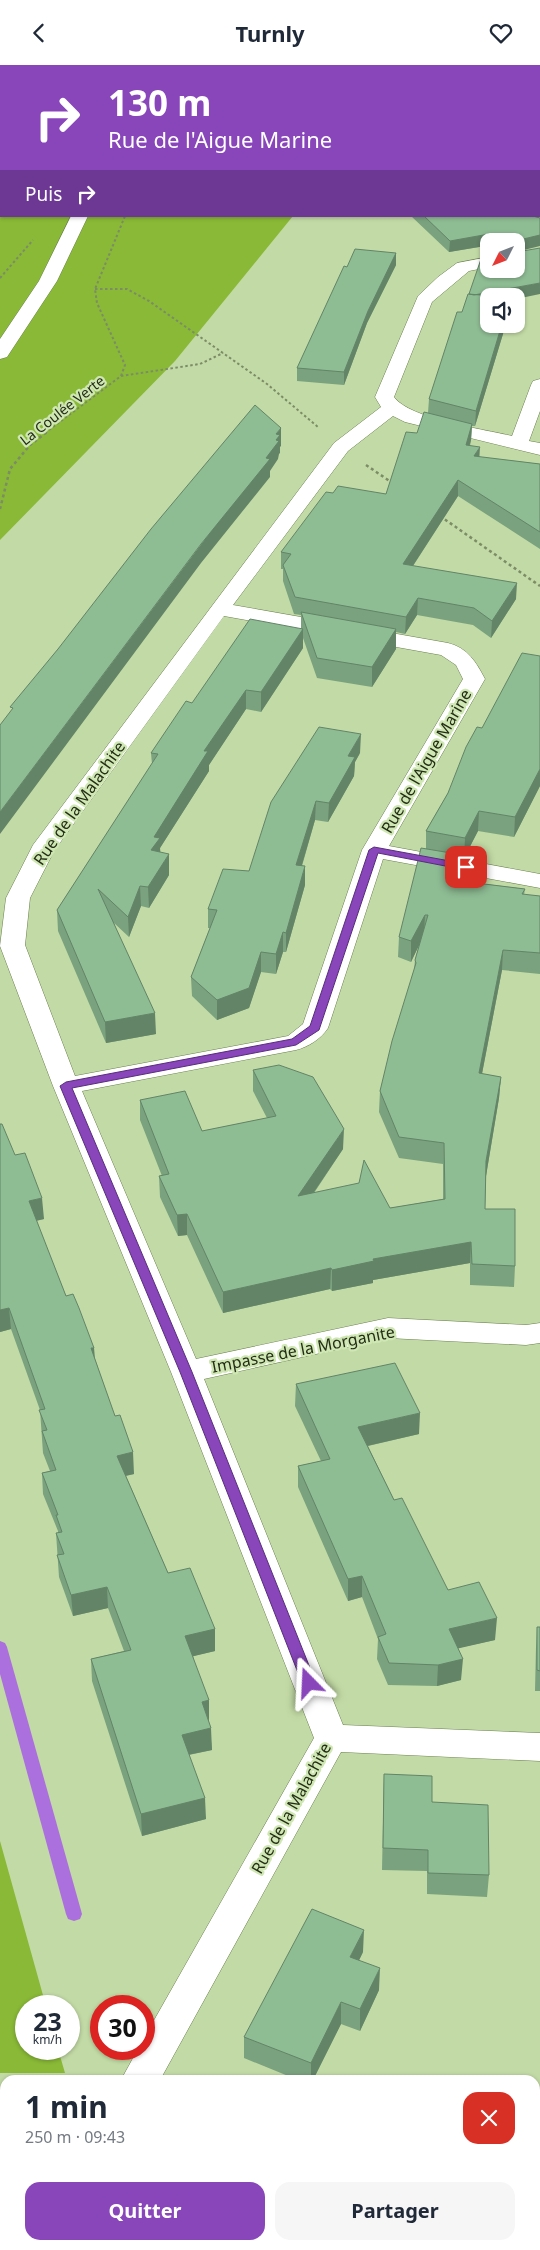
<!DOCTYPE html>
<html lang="fr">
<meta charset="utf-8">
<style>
body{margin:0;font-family:"Noto Sans",sans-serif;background:#f6f6f7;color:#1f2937;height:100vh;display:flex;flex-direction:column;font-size:19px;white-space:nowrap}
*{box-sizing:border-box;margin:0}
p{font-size:16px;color:#747a83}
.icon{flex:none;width:28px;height:28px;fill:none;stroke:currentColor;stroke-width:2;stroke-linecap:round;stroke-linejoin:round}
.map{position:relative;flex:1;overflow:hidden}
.details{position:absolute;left:0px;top:2010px;width:540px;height:175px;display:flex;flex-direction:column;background:#fff;border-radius:15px 15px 0 0;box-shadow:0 1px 4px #0004}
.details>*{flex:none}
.banner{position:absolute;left:0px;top:0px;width:540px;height:152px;box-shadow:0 1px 4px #0004;background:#8846ba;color:#fff;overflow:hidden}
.needle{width:32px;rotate:228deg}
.controls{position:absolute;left:480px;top:168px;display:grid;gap:10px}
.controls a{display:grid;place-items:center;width:45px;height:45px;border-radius:10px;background:#fff;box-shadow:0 1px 4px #0004;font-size:25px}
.speed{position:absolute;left:15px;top:1930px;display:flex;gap:10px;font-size:25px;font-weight:700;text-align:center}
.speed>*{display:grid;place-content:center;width:65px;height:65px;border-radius:50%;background:#fff;box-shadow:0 1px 4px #0004;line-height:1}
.speed small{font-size:12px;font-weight:400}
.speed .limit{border:8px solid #d22;background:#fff;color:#111}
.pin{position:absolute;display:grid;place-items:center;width:42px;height:42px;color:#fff;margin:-21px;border-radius:10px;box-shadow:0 2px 8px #0006}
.me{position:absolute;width:55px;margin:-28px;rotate:339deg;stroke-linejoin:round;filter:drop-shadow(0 0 4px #0008)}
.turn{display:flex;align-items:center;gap:18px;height:105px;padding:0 25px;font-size:22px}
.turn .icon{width:65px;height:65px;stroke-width:2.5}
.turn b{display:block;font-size:35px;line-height:42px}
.then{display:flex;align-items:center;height:48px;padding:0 25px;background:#0003;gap:10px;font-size:19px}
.round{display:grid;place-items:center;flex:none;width:52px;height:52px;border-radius:15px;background:#f6f6f7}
.headline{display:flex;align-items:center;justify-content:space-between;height:85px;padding:0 25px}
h1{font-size:30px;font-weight:700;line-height:38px}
.action{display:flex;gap:10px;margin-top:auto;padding:10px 25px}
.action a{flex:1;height:58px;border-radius:15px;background:#8846ba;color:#fff;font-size:20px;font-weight:700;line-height:58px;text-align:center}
.action a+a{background:#f6f6f7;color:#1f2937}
header{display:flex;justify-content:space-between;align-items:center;height:65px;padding:0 25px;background:#fff;font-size:22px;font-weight:700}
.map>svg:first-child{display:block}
</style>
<header><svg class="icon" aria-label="back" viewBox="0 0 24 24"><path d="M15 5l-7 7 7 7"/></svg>Turnly<svg class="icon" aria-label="heart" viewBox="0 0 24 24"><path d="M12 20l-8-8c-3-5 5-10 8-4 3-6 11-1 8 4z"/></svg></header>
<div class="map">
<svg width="540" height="2185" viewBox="0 0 540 2185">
<rect width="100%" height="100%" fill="#c2daa5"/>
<path fill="#89b936" d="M0 0H265L1 1V151H293L175 296 0 475Z
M0 1776 46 1941H26V1984H58L65 2008H0Z"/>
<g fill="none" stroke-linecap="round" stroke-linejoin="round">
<path fill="#ab70de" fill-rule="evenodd" d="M0 1576 5 1578 7 1582 82 1849 80 1854 74 1856 68 1854 66 1849 0 1609Z"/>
<defs>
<path id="street" d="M489 192V202L469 206 432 237 394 332C410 354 483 364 512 371L531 320 533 316 540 314V346L529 376 540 378V390L405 357 393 351 348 386 233 540 448 578C468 583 476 597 485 614L389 781 540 809V823L383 794 328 963C321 974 308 982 296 985L82 1026 196 1294 388 1253 526 1260 540 1258V1278L526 1280 388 1273 204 1314 343 1660 540 1668V1696L341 1687 160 2015H121L138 1984H144V1973L314 1673 171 1307 53 1021 0 881 6 833 33 780 334 378 381 342 375 332 418 231 438 212 457 198ZM224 551 441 590 456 600 463 614 362 785 303 959 288 971 75 1011 25 880 30 833 54 786Z
M0 2054 5 2056V2091L0 2089Z
M32 2180H73L71 2185H30Z
M224 2180H274L276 2185H226Z"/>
<path id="secondary" d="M26 0H43L44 1H27Z
M470 0H540V6L539 1Z
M71 151H88L57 216 7 292 0 294V274L39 216Z"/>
</defs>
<use href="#street" stroke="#697e4d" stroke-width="1"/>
<use href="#secondary" stroke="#697e4d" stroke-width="1"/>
<path stroke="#7b8c66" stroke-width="2" stroke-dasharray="2.5 2.5" stroke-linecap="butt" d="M349 1 351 0
M0 213 33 175
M95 224H127L149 236 267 319 318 362
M121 311 200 299 223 288
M45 368 121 311 125 300 97 238 95 224 125 151"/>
<path stroke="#7b8c66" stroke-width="2.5" stroke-dasharray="3 3" stroke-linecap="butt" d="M366 400 394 419
M0 444 10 404 30 380 47 367
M440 451 540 521"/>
<use href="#street" fill="#fff" fill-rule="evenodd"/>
<use href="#secondary" fill="#fff" fill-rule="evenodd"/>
</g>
<path fill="#7aa27e" d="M411 151H533L540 153V181L489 176V191H485V181L449 187Z
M396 188V200L367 258 344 320 297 316V303L347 202Z
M489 231V259H506L475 361H472L471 375 470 381 480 392 540 399V484L458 431 413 501 516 534 491 573 473 560 417 550 405 569 396 567V584L372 622 317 613 303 573V583L261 647 246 644 209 700V706L160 783V787L169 810 149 843 141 841 129 872 114 858 156 969 106 978 58 866 57 845 152 699 151 688 192 638 301 563V550L294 549 283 516V504H281V487L333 428 386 429 417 368 428 348 429 334 462 247Z
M540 591V721L514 772 478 766 464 793 457 792 455 810 478 818 525 824 524 830 540 831V909L502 905 482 1009 501 1012 499 1033 486 1111 485 1144 515 1201 514 1222 470 1220V1198L373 1215V1218L332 1226 330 1224 223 1248 187 1170 178 1171 160 1132 159 1111H162L140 1055V1035L202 1066 267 1053 253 1026V1005L343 1084 314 1128 390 1143 443 1134V1099L399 1093 379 1047 380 1026 414 905 415 895 419 880 411 897 398 892 399 872 426 784V766L448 728 482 663Z
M360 688 355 697 354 711 328 757 315 755 302 801 305 820 286 887H283L276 909 261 907 249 943 217 955 192 931 191 912 210 863H208V844L249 806Z
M15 1090 44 1154 36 1156 66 1231 94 1283 95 1294 134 1409 126 1411 168 1508 215 1564V1586L193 1591 209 1657 212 1685 189 1690 206 1754 142 1771 92 1616 91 1594 124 1586 108 1543 73 1551 59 1512 56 1468H58V1466L43 1429 42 1408 50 1406 43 1388 40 1345 11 1264 0 1267Z
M296 1319 419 1369 368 1381 394 1435 448 1525 495 1575 458 1583 461 1615 437 1621 388 1620 377 1594 378 1574 362 1532 348 1536 298 1422V1401L321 1396 295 1341Z
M537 1562H540V1626H535L536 1582Z
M384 1709 432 1737 489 1810 487 1832 427 1829V1806L382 1805Z
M363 1887 359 1895 379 1925 360 1966 341 1959 313 2015H298L244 1993V1972Z"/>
<path fill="#638467" d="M540 19V29L539 30V20Z
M539 137H540V148H539Z
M489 169 485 181 449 187 450 176Z
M540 170V181L516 187V176H515Z
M396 188V200L367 258 344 320V307L368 246Z
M540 218V229L516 234V231H468Z
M502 259H506L475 361 476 346Z
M472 359 471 375 465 396 466 380Z
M281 363V381L280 382V388L279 389 278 394 270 406V412L201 498 0 769V747L266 393 276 369Z
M480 382 479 398 474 391Z
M458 415V431L403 516V499Z
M517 518 516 534 491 573 492 556Z
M418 533 417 550 405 569 406 552Z
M303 564V583L261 647V627Z
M396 564V584L372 622V602Z
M246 625V644L209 700V706L160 783 161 793 151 785 154 772 204 686Z
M361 669 360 688 355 697 354 711 328 757 329 738 348 691Z
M540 704V721L514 772 515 752Z
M316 736 315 755 296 820V800Z
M479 746 478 766 464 793 465 773Z
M169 789V810L149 843 148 822Z
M457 789 456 809 446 828 447 808Z
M305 801V820L286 887V868Z
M140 821 141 841 129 872 128 852Z
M425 850 424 870 411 897V876Z
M283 867V887L276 909V889Z
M503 885 502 905 478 1029 479 1008Z
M261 887V907L249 943 217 955V935Z
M155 948 156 969 106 978 105 957Z
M501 1012 499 1033 485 1117 486 1096Z
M344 1064 343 1084 297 1152 298 1131Z
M42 1133 44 1154 30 1157 29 1136Z
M187 1149V1170L178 1171 177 1150Z
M471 1177 470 1198 373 1215V1218L332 1226V1205L373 1194Z
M331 1203 330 1224 223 1248V1227Z
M9 1243 11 1264 0 1267V1245Z
M91 1283H94L95 1304Z
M420 1348 419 1369 358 1383V1362Z
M133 1387 134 1409 119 1412 117 1391Z
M362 1511V1532L348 1536V1514Z
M107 1522 108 1543 73 1551 71 1530Z
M497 1553 495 1575 447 1586 449 1564Z
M215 1564V1586L186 1593 185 1571Z
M463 1594 461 1615 437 1621 438 1600Z
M209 1635V1657L202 1637Z
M211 1663 212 1685 182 1691V1670Z
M205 1733 206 1754 142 1771 141 1749Z
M364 1865 363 1887 350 1914V1892Z
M380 1903 379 1925 360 1966V1944Z
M341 1937V1959L313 2015H311V1998Z"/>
<path fill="#8ebc93" stroke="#638467" d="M490 0H540V19L539 20V1H490Z
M539 31H540V79H539Z
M539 83 540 84V137H539Z
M424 151H533L540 153V170L515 176H489V179H485L489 169 450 176Z
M540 183V218L474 230 469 229 481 194 489 191V204H516V187H517Z
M355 184 396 188 368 246 344 307 297 303 344 201 347 202Z
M468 229 493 231H489V259H502L476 346 429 334 457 247H462Z
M255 340 281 363 276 369 280 370 276 375 279 376 266 393 270 394 201 479 0 747V660L13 643 10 642 58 584 151 464Z
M424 347 472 359 466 380 480 382 474 391 540 399V467L458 415 403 499 517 518 492 556 474 543 418 533 406 552 295 532 283 500 291 489 281 487 326 427 333 428 338 421 386 429 406 367 417 368Z
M301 547 396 564 372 602 317 593Z
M250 554 303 564 261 627 246 625 204 686H208L154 772 160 773 151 785 169 789 148 822 140 821 128 852 98 824 155 948 105 957 57 845 158 689 151 688 186 636 192 638Z
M522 588 540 591V704L515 752 479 746 465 773 426 766 448 728 466 682 477 662 482 663Z
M319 662 361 669 348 691 355 692 329 738 316 736 296 800 305 801 286 868 283 867 276 889 261 887 249 923 217 935 191 912 217 845 208 844 223 804 249 806 271 737Z
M421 783 457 789 447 808 478 813 476 818 525 824 522 829 540 831V888L503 885 479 1008 501 1012 486 1096 485 1144H515V1201L472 1199 471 1177 373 1194 374 1196 332 1205 331 1203 223 1227 187 1149 177 1150 159 1111 169 1109 140 1035 185 1026 202 1066 276 1051 253 1005 279 1000 313 1012 344 1064 298 1131 359 1118 364 1095 390 1143 445 1134 444 1078 399 1072 380 1026 392 976 416 898 415 895 428 850H425L411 876 399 872Z
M0 1059H2L15 1090 25 1088 42 1133 29 1136 66 1231 73 1229 79 1243 94 1283H91L115 1351 120 1350 133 1387 117 1391 168 1508 190 1503 215 1564 185 1571 209 1635 202 1637 211 1663 182 1670 205 1733 141 1749 91 1594 131 1585 107 1522 71 1530 57 1490 64 1489 56 1468 62 1467 56 1450H58L42 1408 56 1405 42 1366 47 1365 39 1345 45 1344 9 1243 0 1245Z
M395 1298 420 1348 358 1362 394 1435 402 1433 448 1525 479 1517 497 1553 449 1564 463 1594 438 1600 389 1598 378 1572 386 1569 362 1511 348 1514 298 1401 330 1394 296 1319Z
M537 1562H540V1606L537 1605Z
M384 1709 432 1711V1737L488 1740 489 1810 428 1808V1785L383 1783Z
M312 1844 364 1865 350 1892 380 1903 360 1944 341 1937 311 1998 244 1972Z"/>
<path fill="#8846ba" stroke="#582e79" d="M374 782 466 799 471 802 466 805 378 788 319 965 296 980 72 1023 192 1307 316 1618 314 1622 309 1624 304 1622 302 1618 180 1307 60 1021 66 1017 292 974 310 961 369 785Z"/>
<g text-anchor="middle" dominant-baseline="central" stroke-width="4.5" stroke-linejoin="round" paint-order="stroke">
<g font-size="14" fill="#242d18" stroke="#cfe7b2">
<text transform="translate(62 345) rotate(-38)">La Coulée Verte</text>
</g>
<g font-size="16" fill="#242d18" stroke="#cfe7b2">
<text transform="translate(426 696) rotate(-60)">Rue de l'Aigue Marine</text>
<text transform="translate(79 738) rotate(-55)">Rue de la Malachite</text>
<text transform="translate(303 1284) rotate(-11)">Impasse de la Morganite</text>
<text transform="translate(291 1743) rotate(-61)">Rue de la Malachite</text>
</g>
</g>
</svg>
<div class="controls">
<a><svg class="needle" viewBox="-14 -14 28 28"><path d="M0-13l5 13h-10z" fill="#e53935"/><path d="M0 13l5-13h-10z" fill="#747a83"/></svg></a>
<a><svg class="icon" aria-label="sound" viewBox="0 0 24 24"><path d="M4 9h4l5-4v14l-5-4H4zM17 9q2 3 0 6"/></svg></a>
</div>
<div class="speed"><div>23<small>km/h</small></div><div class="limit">30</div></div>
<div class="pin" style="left:466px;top:802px;background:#d93025"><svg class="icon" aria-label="arrive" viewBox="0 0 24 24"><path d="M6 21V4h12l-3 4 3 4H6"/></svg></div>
<svg class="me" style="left:309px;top:1618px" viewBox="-20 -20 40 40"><path d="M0-17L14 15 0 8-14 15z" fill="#8846ba" stroke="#fff" stroke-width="4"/></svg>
<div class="banner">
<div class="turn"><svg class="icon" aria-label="right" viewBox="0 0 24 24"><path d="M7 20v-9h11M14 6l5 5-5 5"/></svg><div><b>130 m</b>Rue de l'Aigue Marine</div></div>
<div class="then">Puis<svg class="icon" aria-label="right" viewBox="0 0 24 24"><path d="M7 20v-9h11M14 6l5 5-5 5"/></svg></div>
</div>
<section class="details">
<div class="headline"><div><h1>1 min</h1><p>250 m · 09:43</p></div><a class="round" style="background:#d93025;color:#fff"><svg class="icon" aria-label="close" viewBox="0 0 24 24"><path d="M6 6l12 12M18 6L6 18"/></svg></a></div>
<div class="action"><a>Quitter</a><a>Partager</a></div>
</section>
</div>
